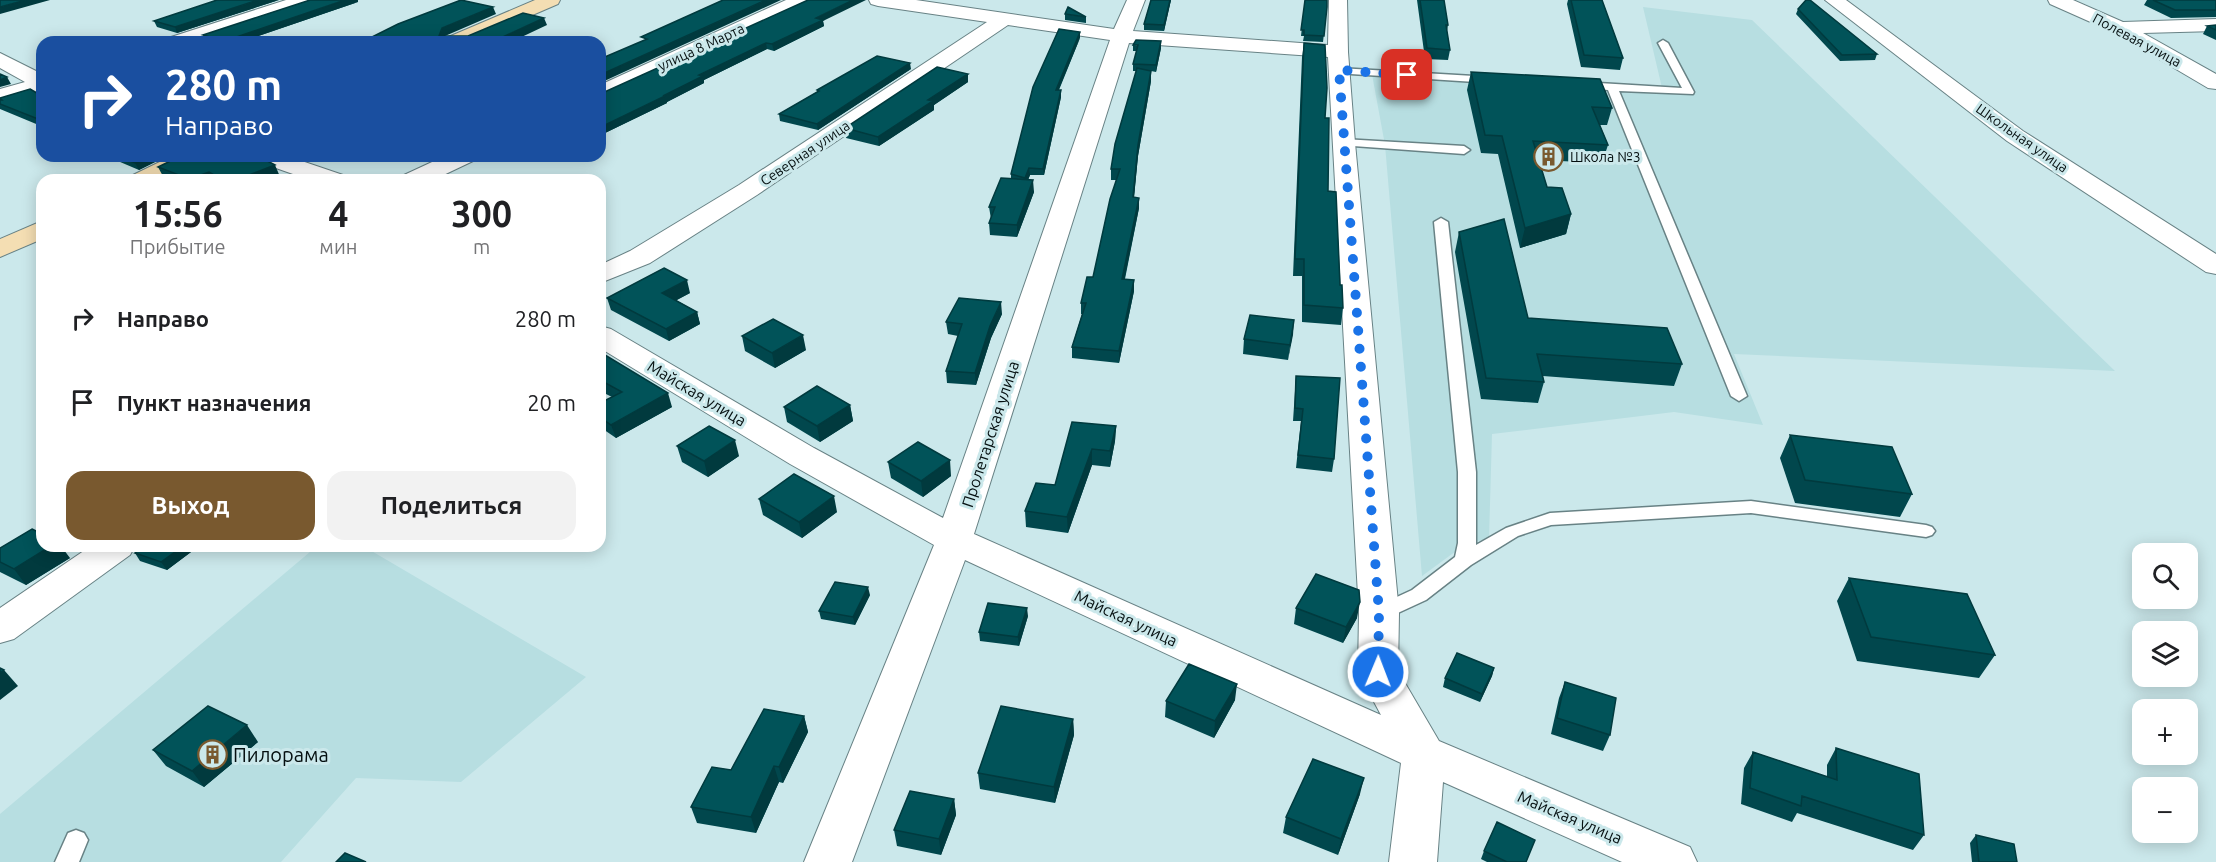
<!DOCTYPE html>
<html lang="ru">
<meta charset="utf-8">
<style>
body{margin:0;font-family:Ubuntu,sans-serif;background:#f2f2f2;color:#202124;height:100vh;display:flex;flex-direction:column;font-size:22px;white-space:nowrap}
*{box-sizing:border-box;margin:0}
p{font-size:20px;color:#757577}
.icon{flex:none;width:33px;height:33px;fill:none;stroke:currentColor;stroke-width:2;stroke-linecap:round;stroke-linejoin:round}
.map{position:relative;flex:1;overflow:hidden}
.drawer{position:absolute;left:36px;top:174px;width:570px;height:378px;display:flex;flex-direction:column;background:#fff;border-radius:18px;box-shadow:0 3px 15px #0003}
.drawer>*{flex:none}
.banner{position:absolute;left:36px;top:36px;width:570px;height:126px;border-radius:18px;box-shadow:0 3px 15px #0003;background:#1a4fa0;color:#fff;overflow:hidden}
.buttons{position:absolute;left:2132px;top:543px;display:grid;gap:12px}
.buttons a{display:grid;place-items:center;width:66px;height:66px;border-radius:12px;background:#fff;box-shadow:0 3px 15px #0003;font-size:30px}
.pin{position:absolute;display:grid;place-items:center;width:51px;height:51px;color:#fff;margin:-26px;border-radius:12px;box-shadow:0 3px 9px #0006}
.me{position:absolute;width:66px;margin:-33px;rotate:1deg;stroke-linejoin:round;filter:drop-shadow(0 0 4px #0008)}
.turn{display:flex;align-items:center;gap:21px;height:126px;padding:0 30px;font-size:27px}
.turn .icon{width:78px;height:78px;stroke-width:2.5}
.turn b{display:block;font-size:42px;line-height:51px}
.eta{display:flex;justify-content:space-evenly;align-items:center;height:102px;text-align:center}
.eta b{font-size:36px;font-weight:700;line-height:42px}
.button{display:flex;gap:12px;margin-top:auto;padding:12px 30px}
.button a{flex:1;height:69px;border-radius:18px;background:#79592f;color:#fff;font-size:24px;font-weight:700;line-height:69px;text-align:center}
.button a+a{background:#f2f2f2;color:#202124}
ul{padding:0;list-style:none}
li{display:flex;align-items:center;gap:18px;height:84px;padding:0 30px}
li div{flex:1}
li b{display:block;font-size:22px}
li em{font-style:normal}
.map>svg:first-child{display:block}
</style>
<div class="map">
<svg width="2216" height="862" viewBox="0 0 2216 862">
<rect width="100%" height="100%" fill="#cbe8eb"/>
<path fill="#b7dee1" d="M1643 7 1752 20 2115 371 1734 354 1763 425 1674 412 1492 434 1489 539 1467 543 1422 576 1385 145 1371 69 1662 88Z
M317 546H363L586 677 461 782 356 778 281 862H0V814Z"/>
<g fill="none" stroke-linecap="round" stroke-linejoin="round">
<defs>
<path id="lane" d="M1663 40 1668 43 1694 92 1693 94 1619 91 1747 396 1739 401 1731 396 1608 90 1582 88 1577 85 1582 82 1682 88 1658 43Z
M1339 68 1491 77 1496 80 1491 83 1335 73 1334 71Z
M1343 139 1464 146 1470 150 1464 154 1339 145 1337 143Z
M1441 218 1448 222 1476 472V545L1506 528 1550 513 1751 501 1926 525 1932 527 1935 531 1932 535 1926 537 1751 513 1551 525 1518 536 1471 565 1426 600 1387 618 1380 620 1373 618 1370 613 1373 608 1412 590 1455 557 1458 543V472L1434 222Z
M76 830 84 833 88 840 79 862H55L68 833Z"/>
<path id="street" d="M286 0H314L312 4 195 42H165L168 38Z
M786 0H810L808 4 600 100V85Z
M869 0H916L1114 29 1127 0H1145L1133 31 1328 45 1329 0H1347L1348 52 1355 143 1399 613 1398 671 1439 741 1690 847 1697 862H1622L1443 782 1437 862H1389L1401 763 965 560 852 862H804L934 545 790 464 600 348V326L611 329 814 448 943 518 1110 40 1008 25 757 195 650 263 600 283V265L630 251 739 185 987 22 878 6 871 4ZM1129 43 1328 57 1359 613 1358 672 1381 715 974 534Z
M1825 0H1846L2023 131 2216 254V274L2206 272 2007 141Z
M2048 0H2073L2123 22 2216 19V31L2143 33 2216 74V89L2208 88 2113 32 2050 4Z
M0 53 42 74V91L0 103V89L25 82 0 68Z
M252 156H287L343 175 346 180H310L256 161Z
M445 156H477L473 161 433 180H401L404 175Z
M91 546H135L130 555 14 639 0 643V608Z"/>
<path id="secondary" d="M535 0H560L558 4 470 42H443L446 38Z
M172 156H203L199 161 161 180H130L133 175Z
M42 221V239L0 257V239Z"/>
</defs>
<use href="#lane" stroke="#688285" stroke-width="3"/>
<use href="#street" stroke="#688285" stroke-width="2"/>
<use href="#secondary" stroke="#688285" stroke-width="2"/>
<use href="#lane" fill="#fff" fill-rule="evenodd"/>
<use href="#street" fill="#fff" fill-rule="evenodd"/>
<use href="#secondary" fill="#f4deb3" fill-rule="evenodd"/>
</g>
<path fill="#01474d" d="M279 0 177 33 157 27 154 21Z
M1151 0H1171L1164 31 1144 30V24Z
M1305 0 1327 7 1323 42 1303 41 1304 36H1301Z
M1417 0H1444L1448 25 1447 31 1450 50 1448 60 1425 59Z
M1568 0H1602L1623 58 1620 70 1581 67 1567 4Z
M2147 0H2216V17L2171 18 2144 5Z
M358 2 241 42H211L206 41 203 35Z
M1798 9 1877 54 1875 60 1840 61 1796 14Z
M1065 14 1086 17V23L1065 20Z
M823 21 824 26 774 51 767 49 704 80V83L667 102V103L605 133 600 131V94Z
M2207 26 2216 30V40L2203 34Z
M1080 38 1059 90H1061V97L1044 175H1030L1028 180 1034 192 1017 237 990 235 989 223 991 219 989 207 1011 179V174Z
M1304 43 1325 118 1328 191 1343 308 1341 325 1302 322V276H1293L1302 57Z
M1133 45 1161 48 1156 72 1151 71V81L1138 156 1134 197 1139 208 1125 279 1134 280V291L1119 363 1072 358V347L1082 314H1081V303L1093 277 1116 180H1111V169L1136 71H1133V64L1137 51H1133Z
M911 69 818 130 780 121 779 114 817 92V90Z
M1471 72 1612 108 1607 125H1600L1608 145 1602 163 1539 160 1547 187 1571 214 1566 234 1520 248 1498 154 1481 153 1467 90Z
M968 74V82L934 105V110L879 146 846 138 845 128Z
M42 96 41 126 0 109V98Z
M106 156H167L139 170Z
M210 161 281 179 278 180H165L158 167Z
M1459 232 1528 318 1682 364 1674 386 1543 376 1544 382 1538 403 1481 399 1455 252Z
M690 293 676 300 697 312 700 324 669 341 611 310 607 298Z
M1002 314 991 338 976 385 947 383 946 371 958 336 948 334 946 322Z
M1294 320 1288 360 1243 354 1244 339Z
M742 336 806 350 775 368 745 351Z
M600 352 672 407 616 438 600 427V403L612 397 600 391Z
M1296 376 1334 459 1332 472 1296 468 1301 421H1293Z
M850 405 853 421 820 442 787 422 784 407Z
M1116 426 1115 441 1110 467 1092 465 1068 533 1026 527 1025 511 1055 485Z
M1790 435 1912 494 1900 517 1795 503 1780 458Z
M677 446 739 456 708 477 682 462Z
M888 462 951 476 923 497 891 478Z
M759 499 837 512 802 538 763 515Z
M145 546H199L167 570 140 561 135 553Z
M0 548 70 558 26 585 0 572Z
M1849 578 1995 655 1979 678 1857 661 1837 601Z
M870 595 855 625 821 619 819 611Z
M1296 608 1357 618 1343 643 1294 624Z
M1028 616 1019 646 980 641 979 632Z
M1494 668 1492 676 1480 702 1443 687 1445 678Z
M1565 682 1610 735 1603 751 1551 734 1559 698Z
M1235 700 1214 738 1165 717 1166 701Z
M804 716 808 732 783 783 779 782 756 833 697 823 691 807 731 770Z
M1073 719 1074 735 1055 803 980 789 978 773Z
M258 742 204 787 166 766 153 750Z
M1836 748 1924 835 1913 850 1797 813 1792 822 1741 804 1744 768 1753 752 1827 777V765Z
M1360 794 1338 855 1283 833 1286 817Z
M954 799 956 815 941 855 897 846 894 830Z
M1976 835 2017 862H1972L1970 843Z
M1484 851 1526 862H1487L1481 859Z"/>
<path fill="#013a3e" d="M26 0H50L0 14V7Z
M258 0H279L177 33 175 27Z
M345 0H358V2L241 42H225V41Z
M766 0H781L600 83V75Z
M853 0H866L823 21 824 26 774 51 772 44 816 18Z
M1170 0H1171L1164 31V25Z
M493 7 496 14 445 36H439L442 28Z
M544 18 547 25 511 42H492Z
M1080 32V38L1056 96V90Z
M1161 41V48L1156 72V65Z
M766 43 767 49 704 80V83L667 102V103L605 133 603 126 663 96 699 75Z
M910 63 911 69 818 130 817 124Z
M1151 71V81L1138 156 1133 208V197L1138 145Z
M968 74V82L934 105V110L879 146 878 137 928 100Z
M7 77 11 84 0 87V80Z
M1061 90V97L1044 175 1043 169Z
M42 118V125L41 126 38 119Z
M149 156H167L139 170 135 163Z
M275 165 281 179 278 180H236Z
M1029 168 1030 175 1026 185 1025 178Z
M209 172 213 180 189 179Z
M1033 180 1034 192 1017 237V225Z
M1139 198V208L1122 291V279Z
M1571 214 1566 234 1520 248 1525 228Z
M687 280 690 293 666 306 662 293Z
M1134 280V291L1119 363V351Z
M1001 302 1002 314 991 338 976 385 975 373 990 326Z
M697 312 700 324 669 341 666 329Z
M1294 320 1293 335 1288 360 1290 345Z
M803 335 806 350 775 368 772 353Z
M668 393 672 407 616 438 611 425Z
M850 405 853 421 820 442 817 426Z
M1116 426 1115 441 1110 467V451Z
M735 440 739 456 708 477 704 461Z
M1092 449V465L1068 533 1067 517Z
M950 460 951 476 923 497 921 481Z
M834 496 837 512 802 538 799 522Z
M51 546H61L70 558 26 585 14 569Z
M183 546H199L167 570 161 562Z
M868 587 870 595 855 625 853 617Z
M1360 602 1357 618 1343 643 1346 627Z
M1027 608 1028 616 1019 646 1018 637Z
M1494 668 1492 676 1480 702 1482 694Z
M4 670 18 686 0 700V673Z
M1237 684 1235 700 1214 738 1215 721Z
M804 716 808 732 783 783 779 767Z
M1073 719 1074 735 1055 803 1054 787Z
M247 725 258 742 204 787 192 771Z
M774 766 779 782 756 833 751 817Z
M1364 778 1360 794 1338 855 1341 839Z
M954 799 956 815 941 855 939 839Z"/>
<path fill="#015359" stroke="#013a3e" stroke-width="1.5" d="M0 0H26L0 7Z
M217 0H258L175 27 154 21Z
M310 0H345L225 41 203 35Z
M461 0 493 7 442 28 439 36H468L523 13 544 18 492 42H362L398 24Z
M723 0H766L600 75V59L647 39 641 37Z
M808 0H853L816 18 823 20 772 44 766 43 699 75 703 76 663 96H665L603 126 600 125V94Z
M1151 0H1170L1164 25 1144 24Z
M1305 0H1327V7L1324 36 1304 35V30H1301Z
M1420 0H1444L1448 25H1446L1450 50 1427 48Z
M1571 0H1602L1623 58 1584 55Z
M1806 0H1810L1877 54 1842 55 1798 9Z
M2153 0H2216V10H2175Z
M1068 7 1086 17 1065 14Z
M2216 25V30L2207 26Z
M1059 29 1080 32 1056 90H1061L1043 169 1029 168 1025 178 1011 174 1033 87Z
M1136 40 1161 41 1156 65 1133 64 1138 45H1133Z
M1304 43 1325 45 1327 88 1325 118H1329L1328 191 1336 192 1340 285H1342L1343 308 1304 305V259H1295Z
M877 56 910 63 817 124 779 114 819 91 817 90Z
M937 67 968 74 928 100 933 101 878 137 845 128Z
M1137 68 1151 71 1138 145 1133 197 1139 198 1122 279 1134 280 1119 351 1072 347 1086 303H1081L1087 277H1093L1110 199 1120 169H1111L1115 144Z
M1471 72 1600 79 1612 108 1592 107 1608 145 1533 141 1547 187 1562 188 1571 214 1525 228 1502 136 1485 135Z
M0 74 7 77 0 80Z
M30 89 42 96V118L38 119 0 104V100H2L0 98Z
M119 156H149L135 163Z
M181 156H196L210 161 226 156H258L275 165 236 180H223L209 172 189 179 158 167Z
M329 175 341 180H317Z
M1001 178 1033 180 1017 225 989 223 995 207H989Z
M1504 219 1528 318 1667 328 1682 364 1537 354 1544 382 1486 378 1459 232Z
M664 268 687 280 662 293 697 312 666 329 607 298Z
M959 298 1001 302 990 326 975 373 946 371 962 324 946 322Z
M1250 315 1294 320 1290 345 1244 339Z
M773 319 803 335 772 353 742 336Z
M600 352 668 393 611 425 600 417V403L622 392 600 380Z
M1296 376 1340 378 1334 459 1298 455 1303 409 1295 408Z
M817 386 850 405 817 426 784 407Z
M1072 422 1116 426 1110 451 1092 449 1067 517 1025 511 1036 483 1055 485Z
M709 426 735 440 704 461 677 446Z
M1790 435 1892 447 1912 494 1805 480Z
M918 442 950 460 921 481 888 462Z
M794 474 834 496 799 522 759 499Z
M32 529 42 534V546H51L14 569 0 562V548Z
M145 546H183L161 562 135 553Z
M1316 574 1359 590 1360 602 1346 627 1296 608Z
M1849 578 1967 594 1995 655 1871 637Z
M835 582 868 587 853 617 819 611Z
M988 603 1027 608 1018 637 979 632Z
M1457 653 1494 668 1482 694 1445 678Z
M1189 664 1237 684 1215 721 1166 701Z
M0 668 4 670 0 673Z
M1565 682 1616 698 1610 735 1557 718Z
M208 706 247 725 192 771 153 750Z
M1001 706 1073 719 1054 787 978 773Z
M764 709 804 716 779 767 774 766 751 817 691 807 712 767 731 770Z
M1836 748 1919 774 1924 835 1802 796 1801 806 1750 788 1753 752 1837 780Z
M1313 759 1364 778 1341 839 1286 817Z
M910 791 954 799 939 839 894 830Z
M1497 822 1535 840 1526 862H1507L1484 851Z
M1976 835 2014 844 2017 862H1979Z
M345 853 366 862H336Z"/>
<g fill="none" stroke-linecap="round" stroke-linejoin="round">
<path stroke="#1a73e8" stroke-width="10" stroke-dasharray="0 18" d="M1378 672 1379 613 1339 70 1407 75"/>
</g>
<defs>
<symbol id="building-ring" viewBox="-11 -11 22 22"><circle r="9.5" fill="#cbe8eb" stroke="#79592f" stroke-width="1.5"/><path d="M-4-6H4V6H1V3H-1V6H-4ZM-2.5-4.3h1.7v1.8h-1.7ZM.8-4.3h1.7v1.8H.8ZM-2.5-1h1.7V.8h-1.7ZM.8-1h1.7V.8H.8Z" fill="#79592f"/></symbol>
</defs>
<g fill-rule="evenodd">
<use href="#building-ring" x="1532" y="140" width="33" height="33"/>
<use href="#building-ring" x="196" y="738" width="33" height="33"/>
</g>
<g text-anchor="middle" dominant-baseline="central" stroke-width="6" stroke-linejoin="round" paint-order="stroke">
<g font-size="14" fill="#050f10" stroke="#cbe8eb">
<text transform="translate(2137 40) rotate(28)">Полевая улица</text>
<text transform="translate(701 47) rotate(-25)">улица 8 Марта</text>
<text transform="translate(2022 138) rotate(35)">Школьная улица</text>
<text transform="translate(805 153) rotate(-34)">Северная улица</text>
</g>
<g font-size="14" fill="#050f10" stroke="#cbe8eb" text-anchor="start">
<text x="1570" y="157">Школа №3</text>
</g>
<g font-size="16" fill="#050f10" stroke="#cbe8eb">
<text transform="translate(697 393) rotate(31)">Майская улица</text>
<text transform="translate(990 434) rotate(-72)">Пролетарская улица</text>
<text transform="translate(1126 618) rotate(25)">Майская улица</text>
<text transform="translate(1570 817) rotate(23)">Майская улица</text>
</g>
<g font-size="20" fill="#050f10" stroke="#cbe8eb" text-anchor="start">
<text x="233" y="754">Пилорама</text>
</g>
</g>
</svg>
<div class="buttons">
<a><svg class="icon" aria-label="search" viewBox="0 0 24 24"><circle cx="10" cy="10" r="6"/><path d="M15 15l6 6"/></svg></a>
<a><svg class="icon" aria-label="layers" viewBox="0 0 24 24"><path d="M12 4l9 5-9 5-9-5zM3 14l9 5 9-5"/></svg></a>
<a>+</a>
<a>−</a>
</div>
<div class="pin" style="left:1407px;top:75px;background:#d93025"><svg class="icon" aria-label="arrive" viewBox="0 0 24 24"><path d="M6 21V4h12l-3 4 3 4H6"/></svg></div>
<svg class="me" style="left:1378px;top:672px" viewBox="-20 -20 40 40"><circle r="17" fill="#1a73e8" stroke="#fff" stroke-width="3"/><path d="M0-11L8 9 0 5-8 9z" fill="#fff"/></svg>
<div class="banner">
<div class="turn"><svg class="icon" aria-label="right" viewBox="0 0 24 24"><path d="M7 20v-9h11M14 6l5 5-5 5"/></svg><div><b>280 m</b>Направо</div></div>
</div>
<section class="drawer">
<div class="eta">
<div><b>15:56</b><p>Прибытие</p></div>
<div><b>4</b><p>мин</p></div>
<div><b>300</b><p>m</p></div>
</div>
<ul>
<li><svg class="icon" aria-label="right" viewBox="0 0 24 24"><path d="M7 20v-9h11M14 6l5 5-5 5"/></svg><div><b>Направо</b></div><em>280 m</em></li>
<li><svg class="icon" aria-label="arrive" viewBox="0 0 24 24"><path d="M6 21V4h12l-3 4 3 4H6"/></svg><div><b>Пункт назначения</b></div><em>20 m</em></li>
</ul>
<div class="button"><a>Выход</a><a>Поделиться</a></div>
</section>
</div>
